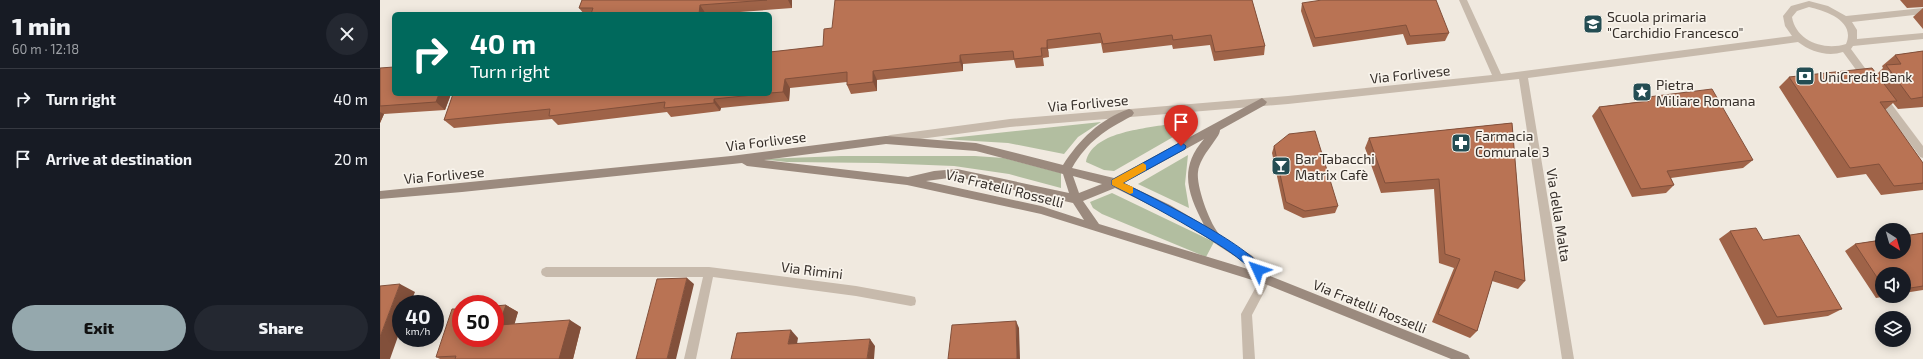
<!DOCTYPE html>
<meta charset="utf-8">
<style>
body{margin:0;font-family:"Exo 2",sans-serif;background:#242831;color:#f1f3f6;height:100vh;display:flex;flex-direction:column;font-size:15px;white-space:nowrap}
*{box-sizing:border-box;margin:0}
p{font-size:13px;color:#9ea1a6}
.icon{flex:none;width:22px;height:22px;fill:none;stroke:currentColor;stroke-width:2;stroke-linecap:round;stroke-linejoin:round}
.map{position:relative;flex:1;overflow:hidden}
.details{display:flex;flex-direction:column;background:#171b24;width:380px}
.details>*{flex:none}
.top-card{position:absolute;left:12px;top:12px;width:380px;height:84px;border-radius:6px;box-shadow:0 2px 10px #0003;background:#00695c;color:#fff;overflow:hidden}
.needle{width:26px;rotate:143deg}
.tools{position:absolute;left:1495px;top:223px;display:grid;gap:8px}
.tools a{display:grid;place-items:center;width:36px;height:36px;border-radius:50%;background:#171b24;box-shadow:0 2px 10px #0003;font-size:20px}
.speed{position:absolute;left:12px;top:295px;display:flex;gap:8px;font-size:20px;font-weight:700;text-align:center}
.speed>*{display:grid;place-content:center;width:52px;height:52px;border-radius:50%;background:#171b24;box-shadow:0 2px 10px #0003;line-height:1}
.speed small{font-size:10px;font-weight:400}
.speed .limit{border:6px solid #d22;background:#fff;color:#111}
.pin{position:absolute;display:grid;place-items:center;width:34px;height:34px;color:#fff;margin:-41px -17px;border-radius:50% 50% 50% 0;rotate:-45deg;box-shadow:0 0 4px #0007}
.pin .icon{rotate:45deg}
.me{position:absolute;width:44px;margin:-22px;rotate:312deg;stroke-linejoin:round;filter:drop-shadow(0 0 3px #0008)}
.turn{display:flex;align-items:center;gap:14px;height:84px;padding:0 12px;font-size:18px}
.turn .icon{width:52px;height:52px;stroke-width:2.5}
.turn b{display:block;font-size:28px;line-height:34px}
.round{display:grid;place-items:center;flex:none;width:42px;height:42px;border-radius:21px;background:#242831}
.headline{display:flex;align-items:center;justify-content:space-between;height:68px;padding:0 12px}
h1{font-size:24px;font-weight:800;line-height:30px}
.primary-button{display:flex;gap:8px;margin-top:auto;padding:8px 12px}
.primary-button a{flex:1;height:46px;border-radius:24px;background:#95a8ad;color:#111;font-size:16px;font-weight:800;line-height:46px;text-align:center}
.primary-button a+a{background:#242831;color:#f1f3f6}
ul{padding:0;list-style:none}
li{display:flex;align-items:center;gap:12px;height:60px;padding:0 12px;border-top:1px solid #363941}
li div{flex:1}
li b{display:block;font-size:15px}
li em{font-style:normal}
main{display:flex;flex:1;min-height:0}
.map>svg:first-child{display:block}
</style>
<main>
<section class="details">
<div class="headline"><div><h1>1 min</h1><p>60 m · 12:18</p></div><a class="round"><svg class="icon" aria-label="close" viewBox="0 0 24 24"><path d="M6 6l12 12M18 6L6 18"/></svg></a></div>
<ul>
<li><svg class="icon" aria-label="right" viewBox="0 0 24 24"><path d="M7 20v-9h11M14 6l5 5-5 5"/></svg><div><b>Turn right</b></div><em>40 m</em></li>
<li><svg class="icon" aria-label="arrive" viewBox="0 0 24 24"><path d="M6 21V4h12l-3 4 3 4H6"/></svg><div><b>Arrive at destination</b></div><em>20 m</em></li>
</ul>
<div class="primary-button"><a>Exit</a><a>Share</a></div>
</section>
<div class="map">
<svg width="1543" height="359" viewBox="0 0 1543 359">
<rect width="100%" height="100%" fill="#f0e9df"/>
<path fill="#b2bea0" d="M721 122 698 137 684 154 628 143 561 139Z
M789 124 814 125 734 171 724 170 706 162C712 132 763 129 789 124Z
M808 155 805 184 809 208 758 184Z
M461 156H595L624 158 681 173V188L629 174 574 166 498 163 407 162 379 159Z
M732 193 834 242 826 257 722 214 713 208 710 202Z"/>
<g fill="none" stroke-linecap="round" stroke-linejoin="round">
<path fill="#c7baac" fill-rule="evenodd" d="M1079 0H1087L1121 74 1412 36 1405 26 1403 16 1411 6 1429 1 1448 6 1466 16 1543 8V14L1472 22 1477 30V39L1543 33V39L1473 46 1471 49 1493 79 1488 83 1485 82 1463 52C1448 57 1431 52 1418 42L1148 78 1194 359H1182L1139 79 908 104 630 127 510 143 507 142 505 139 507 136 510 135 630 119 908 96 1112 75ZM1429 7C1446 11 1476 21 1466 44 1444 51 1416 41 1412 17L1417 11Z
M1501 93 1504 94 1543 146V158L1540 157 1498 100 1496 97Z
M166 267H329L476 286 531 296 535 297 536 301 535 305 531 306 476 296 333 277 316 359H304L323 277H166L162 275 161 272 162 269Z
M886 274 890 276 891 279 872 315 875 359H863L861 314 882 276Z"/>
<path fill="#9b8a7e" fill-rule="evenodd" d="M882 98 887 102 885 105 840 130C840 138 820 155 818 172 816 186 830 225 840 235 848 243 861 249 871 255 878 260 884 269 890 276L1088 355 1090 359H1071L885 284 661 214 527 185 367 166 362 163 82 192 0 199V191L351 156 506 136 596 143 683 165C699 140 720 119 749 109L752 110 754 113 752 116C725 130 708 141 692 168L734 178ZM824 139C798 169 808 194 824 225L790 205 744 183ZM506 144 596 151 683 174 689 193 577 169 554 171 528 177 384 160ZM693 176 722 184 699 193ZM577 177 693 203 704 220 661 206 546 181ZM735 188C771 205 806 223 839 246 850 253 862 260 871 270L719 224 703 201Z"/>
</g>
<path fill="#9f6348" d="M202 0H412V8L333 14H204L199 8Z
M872 0 885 46 884 55 834 61 830 45 793 49 792 45 723 53 721 43 668 49 669 57 663 58 664 66 636 68 634 60 583 64V71L497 80V91L471 94 467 85V82L410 88 409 101 341 108 340 111 291 117 287 112 178 125 172 119 74 128 64 120 73 94H390V52Z
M1520 0H1543V7L1527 8Z
M922 3 1069 33 1065 41 1027 45 1023 34 933 47 921 11Z
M1543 8V29L1533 17Z
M1543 51V107L1518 109 1513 103 1505 110 1543 163V190L1501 195 1486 174 1457 178 1399 87 1409 77 1497 74 1503 68 1502 66 1515 55Z
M0 68 14 94H71L65 110 4 114 0 123Z
M1268 97 1373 160 1363 168 1291 178 1294 185 1286 193 1252 197 1212 116 1219 107 1264 101Z
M1132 123 1145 281 1138 289 1112 281 1097 331 1090 338 1052 322 1074 268 1059 263 1054 189 1001 193 985 148 989 138Z
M894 146 958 206 955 213 923 218 904 209 892 153Z
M1350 231 1383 240 1462 309 1448 316 1384 325 1339 239Z
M1543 233V290L1524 293V274H1502V296H1508L1496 298 1465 251 1475 244Z
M126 305 138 312 134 324 201 327 193 359H60L56 357Z"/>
<path fill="#82503b" d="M408 0H412V8Z
M320 5 326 14H319Z
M667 40 668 49 669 57 667 48Z
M580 55 583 64V71L580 62Z
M493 71 497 80V91L493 82Z
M405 79 410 88 409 101 403 92Z
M59 94H71L65 110 56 102Z
M334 99 341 108 340 111 334 103Z
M0 112 4 114 0 123Z
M307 278 314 284 296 359H287Z
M20 284 35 292 30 304H21V328L10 359H0V337Z
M126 305 138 312 132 333 119 325Z
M190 320 201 327 193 359H179Z
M636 321 639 328 640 359H637Z
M411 330 418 338 416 350 408 344Z
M490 339 495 346 494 359H487Z"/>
<path fill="#b97354" stroke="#82503b" d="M202 0H387L320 5 319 14H211L213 8H199Z
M455 0H872L885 46 835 52 831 35 793 40 792 35 723 44 720 33 667 40V48H661L662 56 634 59 633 51 580 55V62L493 71V82L467 85V72L405 79 403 92 390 93V52L443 46 444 29 452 28Z
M942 0H1056L1069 33 1030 36 1026 25 935 38 922 3Z
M1543 51V97L1531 99 1506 65 1521 64 1515 55Z
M14 67V94H59L56 102 0 106V68Z
M1492 68 1517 101 1500 102 1543 163V183L1514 186 1499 164 1470 168 1409 77Z
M1332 89 1373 160 1287 171 1294 185 1261 189 1219 107 1269 101 1268 97Z
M73 94H383L334 99V103L284 108 285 102 169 116 170 109 64 120Z
M1132 123 1145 281 1115 271 1097 331 1058 314 1080 259 1065 254 1059 179 1005 183 989 138Z
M935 131 958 206 925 211 906 202 894 146 909 134Z
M1376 228 1383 240 1419 235 1462 309 1397 317 1350 231Z
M1543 233V286L1524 289V274H1502V285L1475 244 1502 240V252H1524V236Z
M307 278 287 359H256L277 279Z
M20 284 0 337V286Z
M126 305 119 325 190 320 179 359H75L76 356 56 357 72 309H81V338H115V306Z
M636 321 637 359H568L572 325Z
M411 330 408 344 490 339 487 359H351L357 333Z"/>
<path fill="#1a73e8" stroke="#114b97" d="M801 142 806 146 805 149 743 183C770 196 872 246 883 270L881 273H874C860 257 841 246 823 235 793 217 763 201 732 185V180Z"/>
<path fill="#f59e0b" d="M763 163 766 165V170L743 183 753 187V193L750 194 732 185V180Z"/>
<defs>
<symbol id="school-square" viewBox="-11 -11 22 22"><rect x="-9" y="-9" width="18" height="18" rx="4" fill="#244d53" stroke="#f8f3eb"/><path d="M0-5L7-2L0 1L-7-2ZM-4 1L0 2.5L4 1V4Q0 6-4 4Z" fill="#fff"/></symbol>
<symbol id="bank-square" viewBox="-11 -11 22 22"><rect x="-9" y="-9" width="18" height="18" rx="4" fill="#244d53" stroke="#f8f3eb"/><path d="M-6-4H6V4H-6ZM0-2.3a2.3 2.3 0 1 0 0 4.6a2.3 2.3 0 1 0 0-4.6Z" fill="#fff"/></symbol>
<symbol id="sight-square" viewBox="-11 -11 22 22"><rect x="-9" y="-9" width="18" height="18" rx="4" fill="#244d53" stroke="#f8f3eb"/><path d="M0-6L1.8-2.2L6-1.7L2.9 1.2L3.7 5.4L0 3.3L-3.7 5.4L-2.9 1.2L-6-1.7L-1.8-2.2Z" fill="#fff"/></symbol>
<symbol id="pharmacy-square" viewBox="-11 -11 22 22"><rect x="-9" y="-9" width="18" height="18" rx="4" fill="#244d53" stroke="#f8f3eb"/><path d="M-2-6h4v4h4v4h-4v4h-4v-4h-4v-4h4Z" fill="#fff"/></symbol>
<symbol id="bar-square" viewBox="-11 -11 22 22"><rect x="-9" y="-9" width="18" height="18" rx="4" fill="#244d53" stroke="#f8f3eb"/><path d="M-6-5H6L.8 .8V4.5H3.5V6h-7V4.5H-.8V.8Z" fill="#fff"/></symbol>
</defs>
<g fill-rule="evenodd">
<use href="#school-square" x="1202" y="13" width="22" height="22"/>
<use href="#bank-square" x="1414" y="65" width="22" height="22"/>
<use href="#sight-square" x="1251" y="81" width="22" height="22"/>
<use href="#pharmacy-square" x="1070" y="132" width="22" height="22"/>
<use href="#bar-square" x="890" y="155" width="22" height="22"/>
</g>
<g text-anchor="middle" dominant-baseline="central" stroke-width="3.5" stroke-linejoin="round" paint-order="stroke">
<g font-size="14" fill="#362f2a" stroke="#f8f3eb" text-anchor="start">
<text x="1227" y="16">Scuola primaria<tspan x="1227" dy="16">"Carchidio Francesco"</tspan></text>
<text x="1439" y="76">UniCredit Bank</text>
<text x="1276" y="84">Pietra<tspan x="1276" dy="16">Miliare Romana</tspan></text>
<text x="1095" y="135">Farmacia<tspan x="1095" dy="16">Comunale 3</tspan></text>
<text x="915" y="158">Bar Tabacchi<tspan x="915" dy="16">Matrix Cafè</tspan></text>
</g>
<g font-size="14" fill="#362f2a" stroke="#f8f3eb">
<text transform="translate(1030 74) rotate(-6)">Via Forlivese</text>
<text transform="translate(708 103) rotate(-5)">Via Forlivese</text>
<text transform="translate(386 141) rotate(-7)">Via Forlivese</text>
<text transform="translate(64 175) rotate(-5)">Via Forlivese</text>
<text transform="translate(625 188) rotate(14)">Via Fratelli Rosselli</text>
<text transform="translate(1179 215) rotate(81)">Via della Malta</text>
<text transform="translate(432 270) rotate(7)">Via Rimini</text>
<text transform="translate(990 306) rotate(22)">Via Fratelli Rosselli</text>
</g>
</g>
</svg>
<div class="tools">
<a><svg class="needle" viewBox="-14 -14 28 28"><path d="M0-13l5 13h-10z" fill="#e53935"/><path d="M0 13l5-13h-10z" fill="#9ea1a6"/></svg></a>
<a><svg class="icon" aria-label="sound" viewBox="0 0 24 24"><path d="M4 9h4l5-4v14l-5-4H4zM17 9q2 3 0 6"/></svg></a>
<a><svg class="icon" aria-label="layers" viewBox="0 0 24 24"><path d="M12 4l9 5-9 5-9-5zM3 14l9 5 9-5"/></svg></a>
</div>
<div class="speed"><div>40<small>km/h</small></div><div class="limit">50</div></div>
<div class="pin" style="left:801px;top:146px;background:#d93025"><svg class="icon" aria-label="arrive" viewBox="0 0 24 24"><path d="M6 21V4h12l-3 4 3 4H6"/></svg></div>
<svg class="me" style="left:878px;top:270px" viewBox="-20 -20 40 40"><path d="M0-17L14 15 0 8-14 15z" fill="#1a73e8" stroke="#fff" stroke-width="4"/></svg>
<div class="top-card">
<div class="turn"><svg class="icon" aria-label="right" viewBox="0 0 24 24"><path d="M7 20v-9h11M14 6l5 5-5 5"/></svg><div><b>40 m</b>Turn right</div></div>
</div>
</div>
</main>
